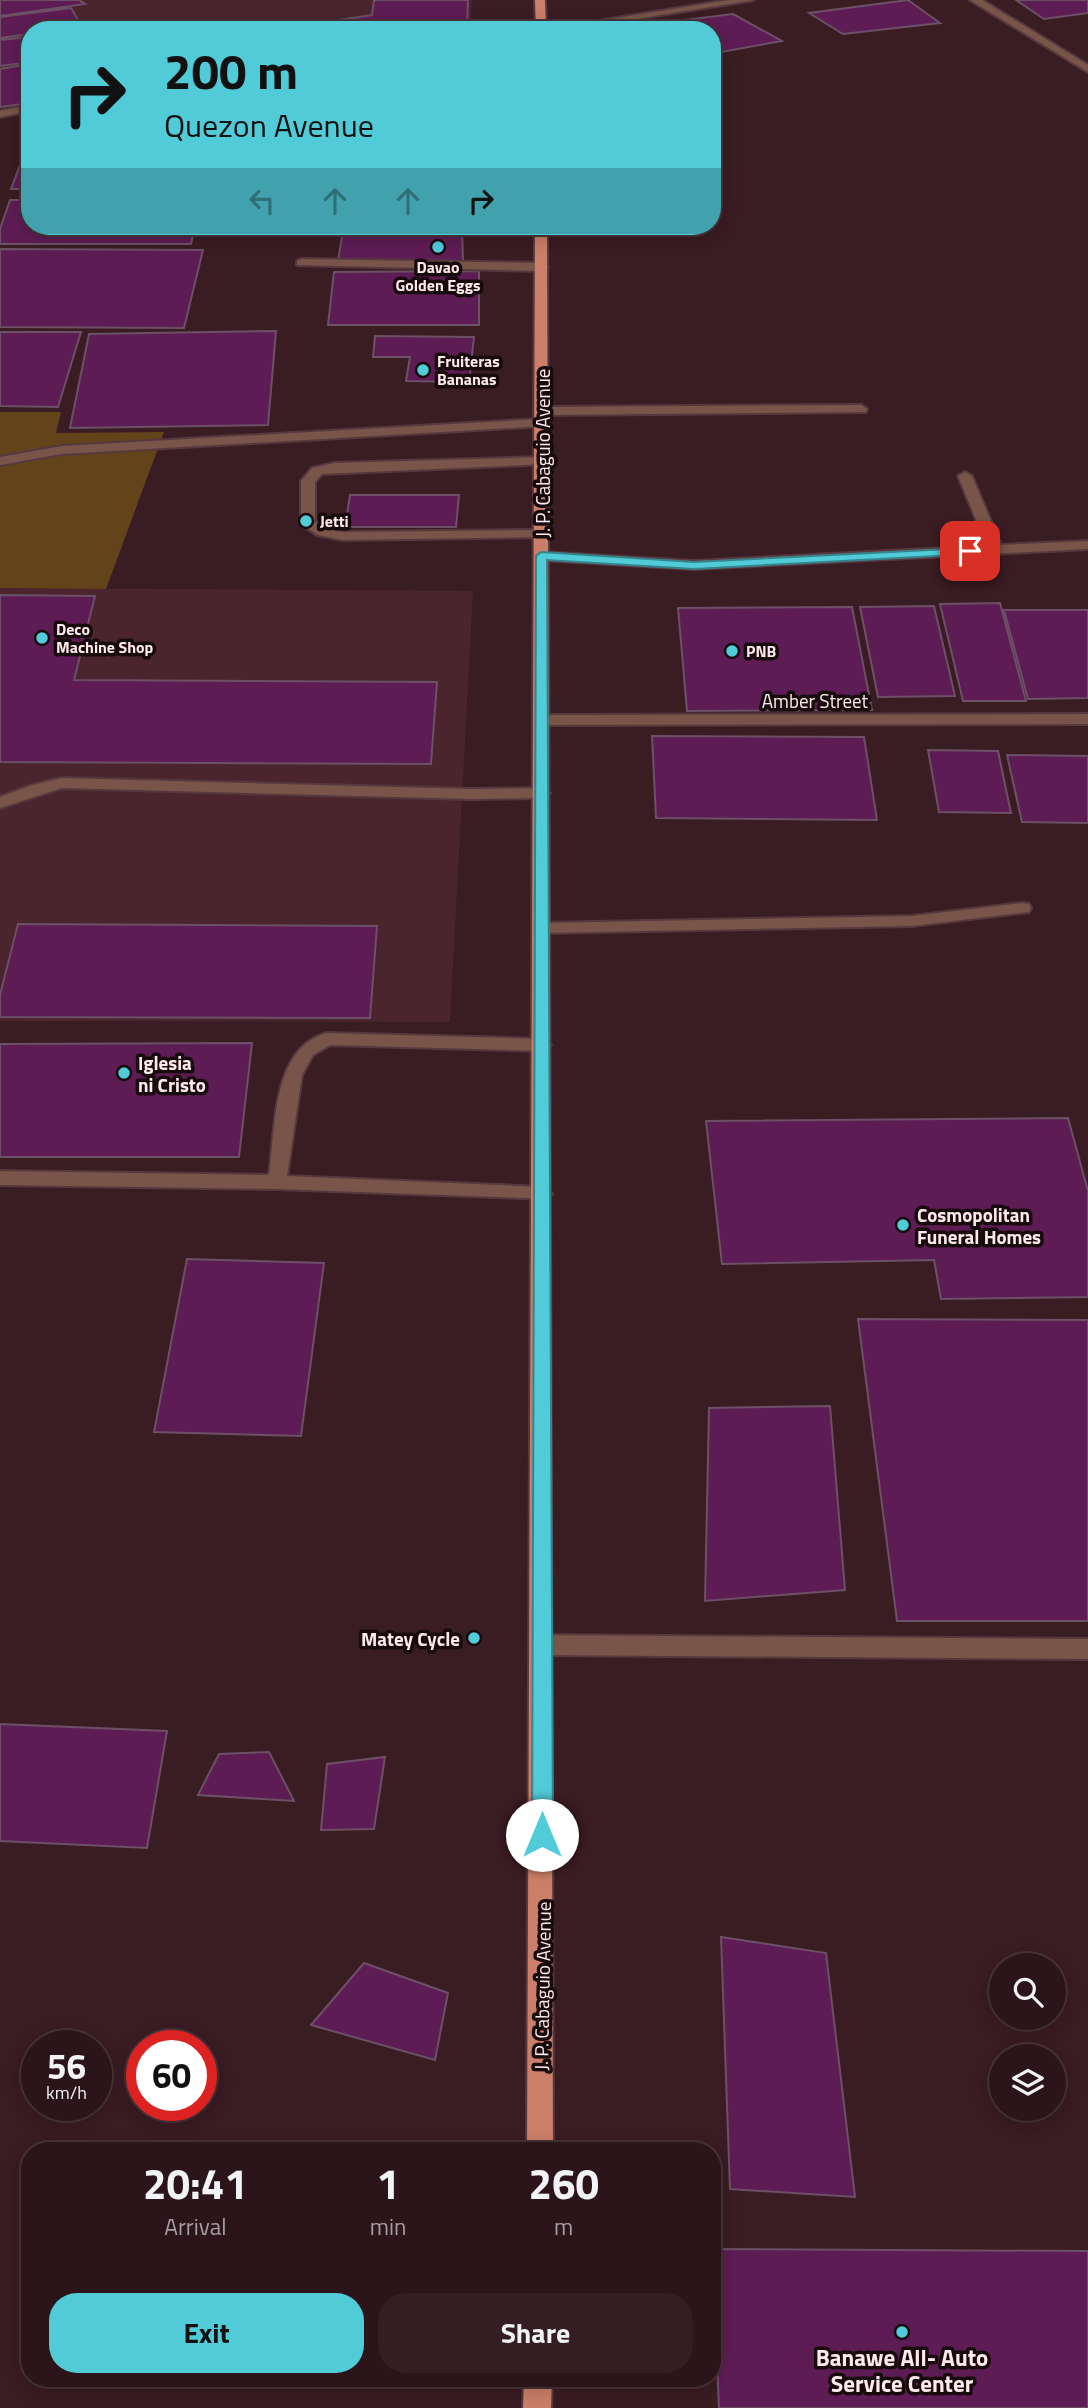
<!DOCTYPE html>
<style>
body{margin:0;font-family:"Titillium Web",sans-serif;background:#341e23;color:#f1f3f6;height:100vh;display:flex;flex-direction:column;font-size:26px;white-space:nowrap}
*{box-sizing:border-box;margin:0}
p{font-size:23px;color:#a69fa2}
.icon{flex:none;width:38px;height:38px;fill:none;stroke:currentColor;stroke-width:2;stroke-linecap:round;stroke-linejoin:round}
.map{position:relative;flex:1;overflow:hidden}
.sheet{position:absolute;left:21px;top:2142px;width:700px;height:245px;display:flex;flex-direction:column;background:#2c151a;border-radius:28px;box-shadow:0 4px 18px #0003,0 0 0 2px #483439}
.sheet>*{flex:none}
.top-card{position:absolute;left:21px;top:21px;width:700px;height:214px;border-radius:28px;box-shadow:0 4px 18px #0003,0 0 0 2px #483439;background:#52cbd9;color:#111;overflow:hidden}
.tools{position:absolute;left:989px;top:1953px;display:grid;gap:14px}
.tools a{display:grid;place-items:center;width:77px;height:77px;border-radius:50%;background:#2c151a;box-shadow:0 4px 18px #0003,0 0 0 2px #483439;font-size:35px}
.speed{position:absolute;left:21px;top:2030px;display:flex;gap:14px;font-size:35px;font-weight:700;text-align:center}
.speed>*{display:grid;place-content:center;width:91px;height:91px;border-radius:50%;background:#2c151a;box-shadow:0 4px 18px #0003,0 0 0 2px #483439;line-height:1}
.speed small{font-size:18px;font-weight:400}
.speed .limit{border:10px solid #d22;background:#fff;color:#111}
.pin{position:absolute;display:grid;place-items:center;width:60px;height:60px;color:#fff;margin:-30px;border-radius:14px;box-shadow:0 4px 10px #0006}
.me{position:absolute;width:77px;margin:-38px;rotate:0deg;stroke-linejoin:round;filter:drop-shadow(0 0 5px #0008)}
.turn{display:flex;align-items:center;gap:24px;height:147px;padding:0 28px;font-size:32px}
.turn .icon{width:91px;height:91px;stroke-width:2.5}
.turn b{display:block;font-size:49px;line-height:60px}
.lanes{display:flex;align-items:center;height:66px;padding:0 28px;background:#0003;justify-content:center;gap:35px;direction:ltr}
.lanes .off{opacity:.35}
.eta{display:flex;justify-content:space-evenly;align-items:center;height:119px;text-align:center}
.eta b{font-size:42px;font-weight:700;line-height:49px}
.cta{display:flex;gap:14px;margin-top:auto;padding:14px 28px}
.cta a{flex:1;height:80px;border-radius:28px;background:#52cbd9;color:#111;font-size:28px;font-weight:700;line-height:80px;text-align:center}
.cta a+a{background:#341e23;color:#f1f3f6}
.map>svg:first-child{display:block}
</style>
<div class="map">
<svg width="1088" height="2408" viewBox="0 0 1088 2408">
<rect width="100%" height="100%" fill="#3a1c23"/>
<path fill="#4a252e" d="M0 0H472L470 30H30V104L0 109Z
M0 588 473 591 450 1022 0 1021Z"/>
<path fill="#63431a" d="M0 412H61L56 433 164 432 106 589 0 588Z"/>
<path fill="#5e1c54" stroke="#6b5066" stroke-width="2" d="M0 0H79L85 4 0 16Z
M374 0H468L467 30H272L372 15Z
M908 0 940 23 843 34 809 13Z
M1016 0H1088V13L1044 19Z
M71 8 83 28 30 30V34L0 38V17Z
M733 14 782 41 721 52 712 49V30H604Z
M30 37V62L0 66V40Z
M30 64V103L0 107V69Z
M24 155H30V189H11Z
M10 200H30V226H195L191 244H0V229Z
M344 226H462L463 261 338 260Z
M0 249 203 250 184 328 0 327Z
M479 271V325H328L334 272Z
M276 331 268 425 70 428 89 334Z
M0 332H81L58 407 0 406Z
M375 336 474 337 469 382 406 381 410 357H373Z
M350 495H459L456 527H345Z
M0 595 95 596 74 680 437 682 431 764 0 762Z
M1000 603 1026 701H963L940 604Z
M934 606 955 696 878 697 860 607Z
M852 607 872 710 687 711 678 608Z
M1004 610H1088V698L1028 699Z
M652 736 864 737 877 820 656 818Z
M928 750 998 751 1011 813 939 812Z
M1007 755 1088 756V823L1022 822Z
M18 924 377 926 370 1018 0 1017V995Z
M252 1043 239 1157H0V1044Z
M1068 1118 1088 1191V1297L941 1299 934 1260 722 1264 706 1121Z
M187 1259 324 1263 301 1436 154 1432Z
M858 1319 1088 1320V1621H897Z
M830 1406 845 1590 705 1601 709 1408Z
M0 1724 167 1731 147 1848 0 1841Z
M269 1752 294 1801 198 1795 219 1754Z
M385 1757 374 1829 321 1830 327 1764Z
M721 1937 826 1953 855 2197 730 2189Z
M364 1963 448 1993 435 2060 311 2025Z
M712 2249 1088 2251V2408H719Z"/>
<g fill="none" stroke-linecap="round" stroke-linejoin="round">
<defs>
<path id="service" d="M30 105V111L0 117V111Z
M301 259 542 263 548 267 542 271 297 265V261Z
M861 405 867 409 866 412 543 415 537 411 543 407Z
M541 419 548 423 546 426 62 454 0 465V457L62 446Z
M542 457 547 458V464L322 474 315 482V522L326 529 343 532 542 530 547 531V537L343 540 317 535 301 524V481L312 468 335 463Z
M965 472 972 476 1001 545 1088 541V549L694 569 541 560 534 556 541 552 694 561 987 546 958 476Z
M62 778 471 789 542 788 550 793 542 798 471 799 62 788 0 808V797L32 785Z
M1023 903 1029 904 1031 908 1029 912 912 926 542 933 533 928 542 923 912 916Z
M327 1033 542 1039 551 1045 542 1051 330 1045 313 1055 302 1075 287 1176 542 1187 552 1194 549 1199 277 1189 0 1185V1171L269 1175C276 1129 271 1048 327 1033Z
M542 1635 1088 1639V1659L542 1655 534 1652 531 1645 534 1638Z"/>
<path id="minor" d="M729 0H754L568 30H541Z
M970 0H982L1088 65V72Z
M1088 714V724L542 725 534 720 542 715Z"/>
<path id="primary" d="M535 0H545L546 30H536Z
M535 226H547L553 2151H527Z
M524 2378H552L551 2408H523Z"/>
</defs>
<use href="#service" stroke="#56393f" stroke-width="4"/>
<use href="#minor" stroke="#56393f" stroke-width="4"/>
<use href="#primary" stroke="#56393f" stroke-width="4"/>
<use href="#service" fill="#795448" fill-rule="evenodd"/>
<use href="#minor" fill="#795448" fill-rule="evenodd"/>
<use href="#primary" fill="#cb7f68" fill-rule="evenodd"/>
</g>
<path fill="#52cbd9" stroke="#35848d" stroke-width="2" d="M970 548 976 551 974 554 694 569 547 560 553 1835 550 1842 542 1844 535 1842 532 1835 536 556 541 552 694 562Z"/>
<g fill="#52cbd9" stroke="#180b0e" stroke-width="2.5">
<circle cx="438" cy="247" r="7"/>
<circle cx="423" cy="370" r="7"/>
<circle cx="306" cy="521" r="7"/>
<circle cx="42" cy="638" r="7"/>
<circle cx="732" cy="651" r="7"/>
<circle cx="124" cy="1073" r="7"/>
<circle cx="903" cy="1225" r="7"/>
<circle cx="474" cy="1638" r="7"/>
<circle cx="902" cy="2332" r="7"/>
</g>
<g text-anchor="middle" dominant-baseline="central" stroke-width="7" stroke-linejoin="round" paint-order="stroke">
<g font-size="16" font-weight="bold" fill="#ffe9ec" stroke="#180b0e" text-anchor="start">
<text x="438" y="267" text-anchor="middle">Davao<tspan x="438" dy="18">Golden Eggs</tspan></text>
<text x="437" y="361">Fruiteras<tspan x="437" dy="18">Bananas</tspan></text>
<text x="320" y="521">Jetti</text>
<text x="56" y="629">Deco<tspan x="56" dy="18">Machine Shop</tspan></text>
<text x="746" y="651">PNB</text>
</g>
<g font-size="19" fill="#ffe9ec" stroke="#180b0e">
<text transform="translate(542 453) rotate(-90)">J. P. Cabaguio Avenue</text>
<text x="815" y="700">Amber Street</text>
<text transform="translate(542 1986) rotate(-89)">J. P. Cabaguio Avenue</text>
</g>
<g font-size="19" font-weight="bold" fill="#ffe9ec" stroke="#180b0e" text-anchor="start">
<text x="138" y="1062">Iglesia<tspan x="138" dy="22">ni Cristo</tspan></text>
<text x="917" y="1214">Cosmopolitan<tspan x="917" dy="22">Funeral Homes</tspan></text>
<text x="460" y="1638" text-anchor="end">Matey Cycle</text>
</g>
<g font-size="23" font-weight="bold" fill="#ffe9ec" stroke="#180b0e">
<text x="902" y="2357">Banawe All- Auto<tspan x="902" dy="26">Service Center</tspan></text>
</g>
</g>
</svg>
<div class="tools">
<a><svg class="icon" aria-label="search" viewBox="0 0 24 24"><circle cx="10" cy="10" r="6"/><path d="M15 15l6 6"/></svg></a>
<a><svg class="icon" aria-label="layers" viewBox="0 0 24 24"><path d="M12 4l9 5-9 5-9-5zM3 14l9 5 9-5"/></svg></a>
</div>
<div class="speed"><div>56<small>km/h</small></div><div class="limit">60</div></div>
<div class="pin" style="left:970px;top:551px;background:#d93025"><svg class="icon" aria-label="arrive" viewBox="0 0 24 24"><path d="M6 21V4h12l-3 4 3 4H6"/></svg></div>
<svg class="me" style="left:542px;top:1835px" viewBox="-20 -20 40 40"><circle r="19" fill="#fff"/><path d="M0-13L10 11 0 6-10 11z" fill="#52cbd9"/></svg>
<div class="top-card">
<div class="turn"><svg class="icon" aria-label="right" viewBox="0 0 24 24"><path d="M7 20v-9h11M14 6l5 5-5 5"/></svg><div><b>200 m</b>Quezon Avenue</div></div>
<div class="lanes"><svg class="icon off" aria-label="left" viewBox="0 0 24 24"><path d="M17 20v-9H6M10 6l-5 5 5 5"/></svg><svg class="icon off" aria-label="ahead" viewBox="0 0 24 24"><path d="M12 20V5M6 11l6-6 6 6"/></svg><svg class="icon off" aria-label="ahead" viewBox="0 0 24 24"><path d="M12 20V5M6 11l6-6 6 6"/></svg><svg class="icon" aria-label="right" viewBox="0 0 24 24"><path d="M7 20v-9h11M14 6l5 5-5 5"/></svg></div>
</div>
<section class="sheet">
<div class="eta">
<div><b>20:41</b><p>Arrival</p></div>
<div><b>1</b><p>min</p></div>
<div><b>260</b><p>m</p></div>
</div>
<div class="cta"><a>Exit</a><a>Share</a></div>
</section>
</div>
